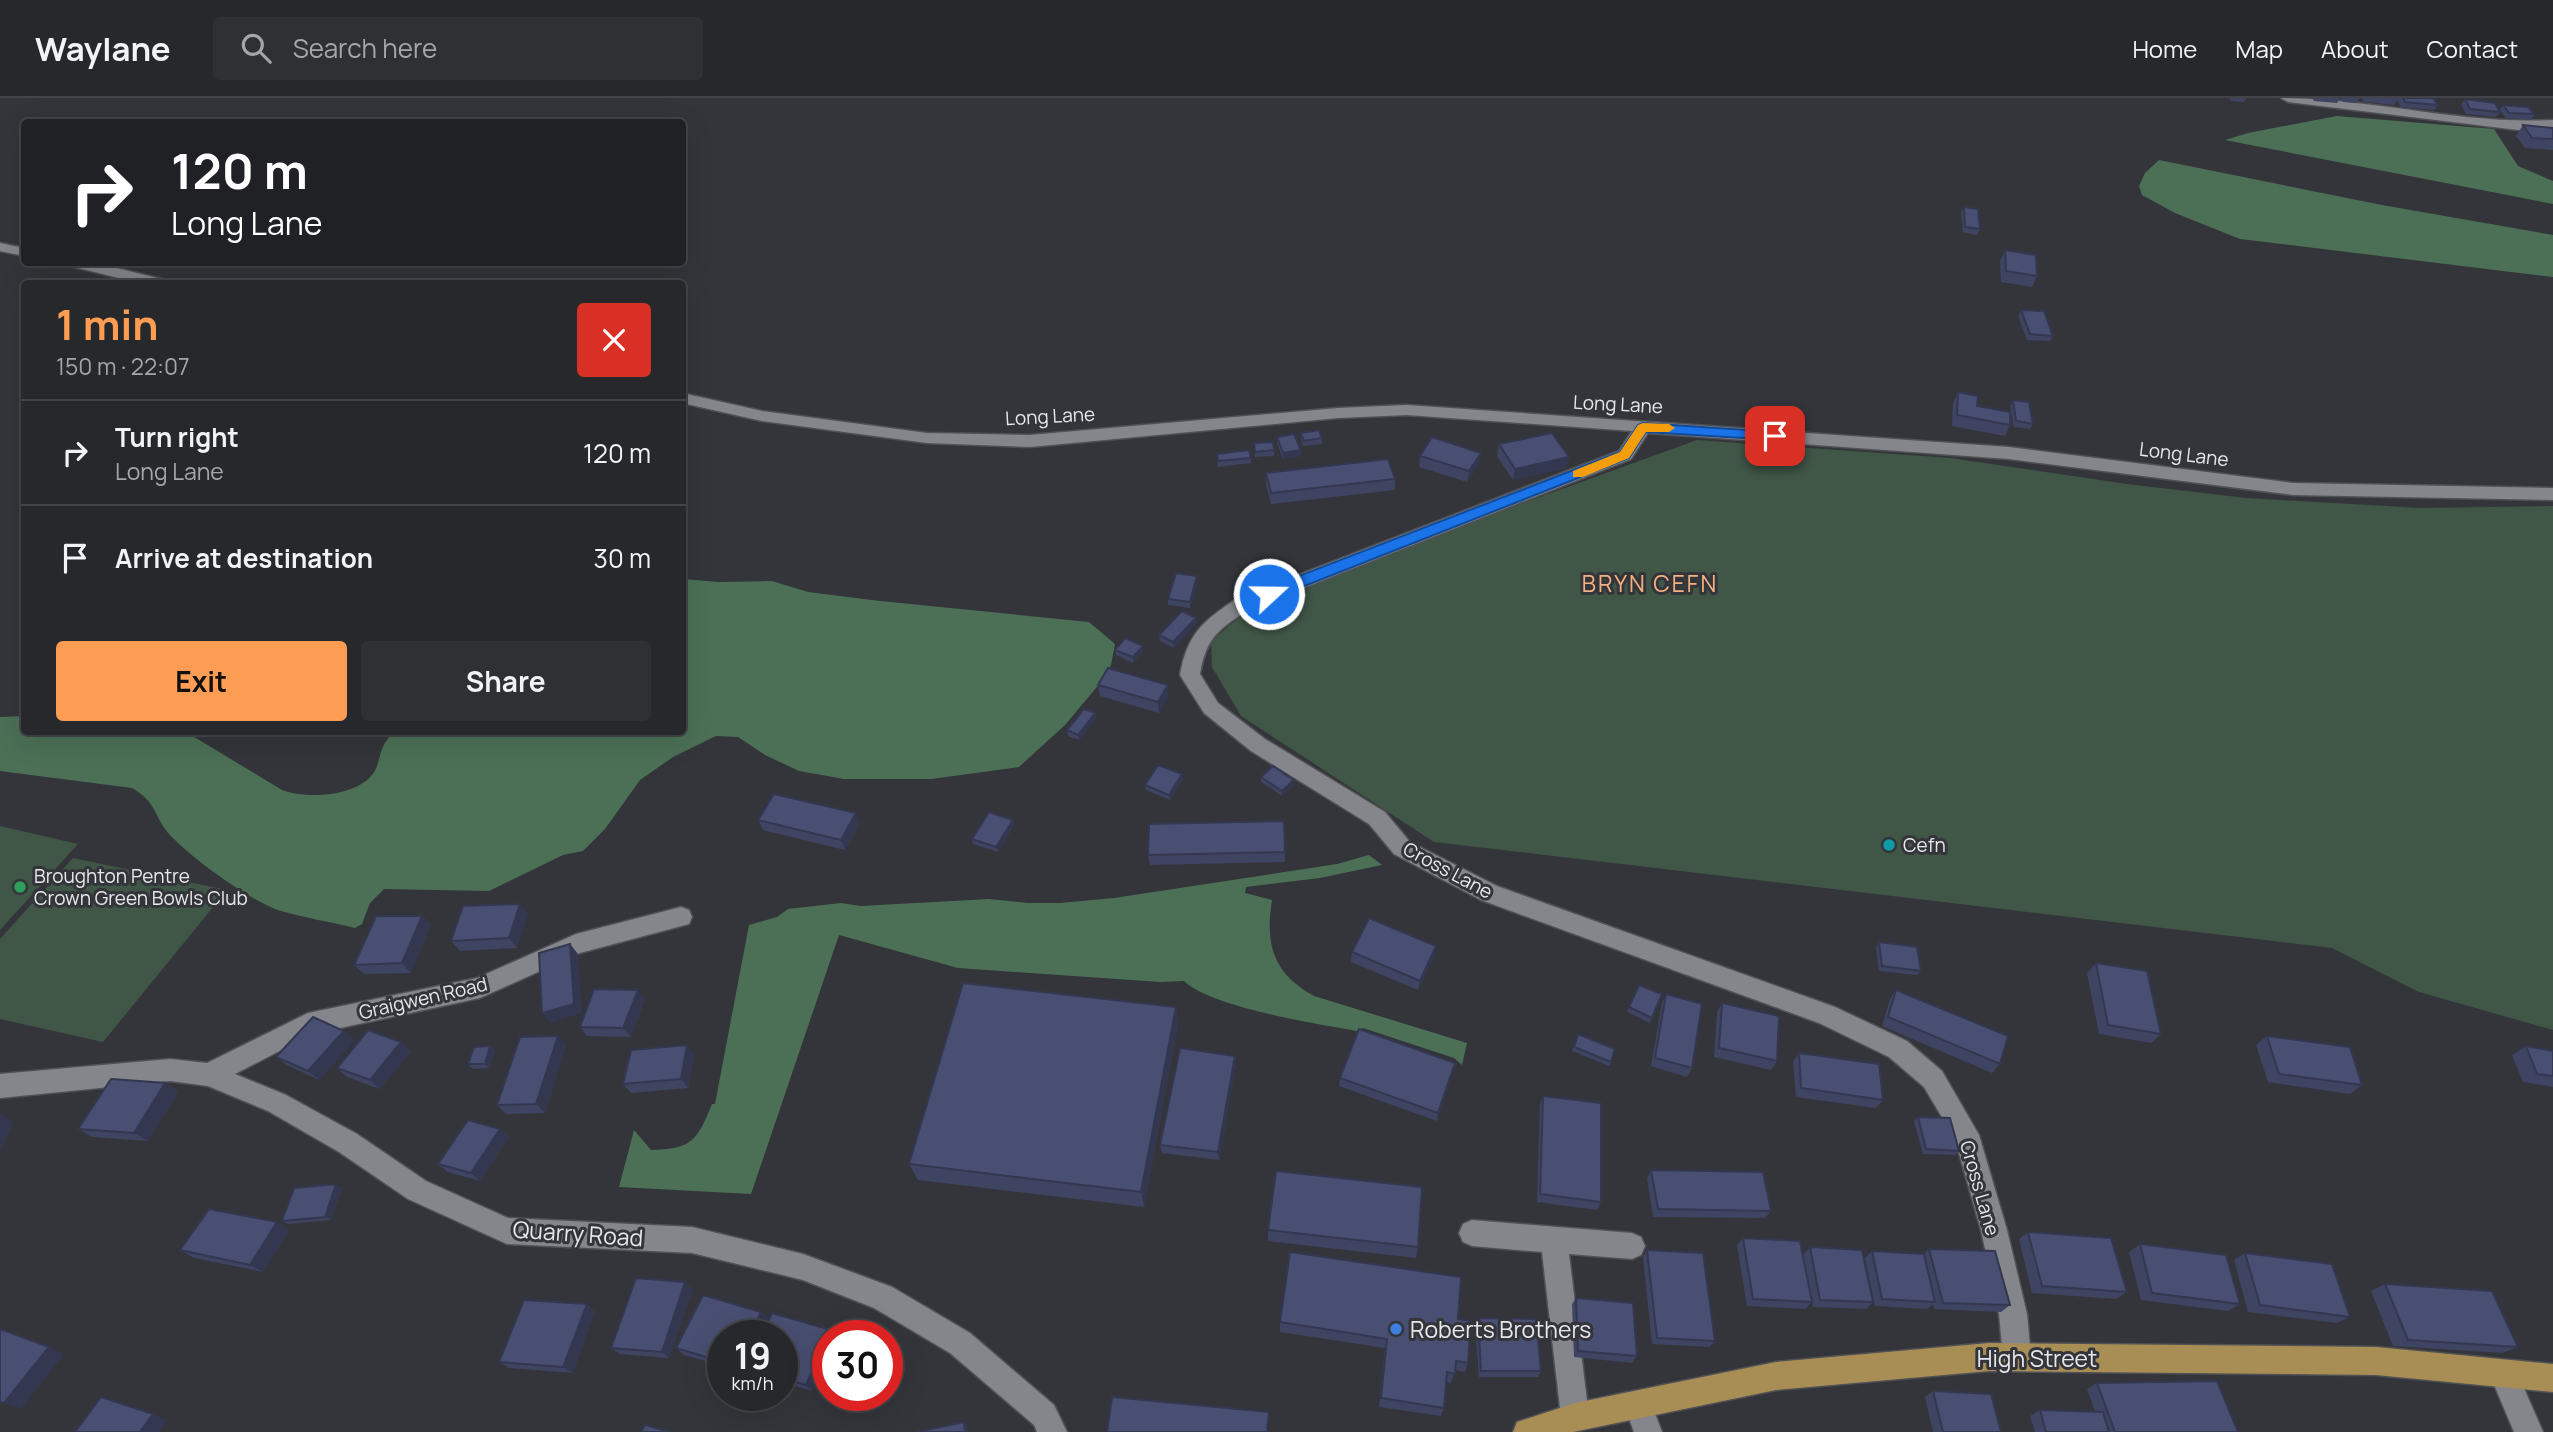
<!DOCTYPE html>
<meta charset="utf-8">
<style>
body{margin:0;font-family:Manrope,sans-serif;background:#2f3034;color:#f1f3f6;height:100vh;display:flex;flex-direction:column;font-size:26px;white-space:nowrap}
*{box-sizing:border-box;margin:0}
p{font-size:23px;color:#a4a6a9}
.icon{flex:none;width:38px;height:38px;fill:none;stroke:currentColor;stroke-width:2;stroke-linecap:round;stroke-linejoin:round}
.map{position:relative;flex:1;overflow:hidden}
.drawer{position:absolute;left:21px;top:182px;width:665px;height:455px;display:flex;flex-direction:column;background:#27282c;border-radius:7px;box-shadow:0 7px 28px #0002,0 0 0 2px #434448}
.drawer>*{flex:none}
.top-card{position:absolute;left:21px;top:21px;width:665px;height:147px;border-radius:7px;box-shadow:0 7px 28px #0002,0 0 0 2px #434448;background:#202124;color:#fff;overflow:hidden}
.speed{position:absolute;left:707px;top:1222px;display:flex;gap:14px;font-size:35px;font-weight:700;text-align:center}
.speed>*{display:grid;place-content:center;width:91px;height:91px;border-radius:50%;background:#27282c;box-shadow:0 7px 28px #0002,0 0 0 2px #434448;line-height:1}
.speed small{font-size:18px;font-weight:400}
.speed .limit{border:10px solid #d22;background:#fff;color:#111}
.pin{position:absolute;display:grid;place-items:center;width:60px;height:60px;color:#fff;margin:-30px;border-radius:14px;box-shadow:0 4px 10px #0006}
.me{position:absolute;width:77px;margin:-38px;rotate:69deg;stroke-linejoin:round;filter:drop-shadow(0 0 5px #0008)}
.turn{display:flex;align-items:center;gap:24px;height:147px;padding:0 35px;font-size:32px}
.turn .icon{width:91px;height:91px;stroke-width:2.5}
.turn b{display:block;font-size:49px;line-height:60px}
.round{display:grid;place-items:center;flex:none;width:74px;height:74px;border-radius:7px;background:#2f3034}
.overview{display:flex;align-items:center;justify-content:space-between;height:119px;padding:0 35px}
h1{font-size:42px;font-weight:700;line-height:52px;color:#fc9d53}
.button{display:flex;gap:14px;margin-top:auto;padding:14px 35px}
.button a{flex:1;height:80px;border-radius:7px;background:#fc9d53;color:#111;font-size:28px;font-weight:700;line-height:80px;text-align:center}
.button a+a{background:#2f3034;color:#f1f3f6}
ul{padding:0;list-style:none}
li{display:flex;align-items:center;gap:21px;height:105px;padding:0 35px;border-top:2px solid #434448}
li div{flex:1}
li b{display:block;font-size:26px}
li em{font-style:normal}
header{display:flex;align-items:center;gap:42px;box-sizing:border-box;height:98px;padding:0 35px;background:#27282c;border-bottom:2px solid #434448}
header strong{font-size:33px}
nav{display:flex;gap:38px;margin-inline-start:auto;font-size:24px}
.search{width:490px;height:63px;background:#2f3034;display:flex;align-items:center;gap:18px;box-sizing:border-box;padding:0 24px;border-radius:7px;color:#a4a6a9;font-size:26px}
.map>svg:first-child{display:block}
</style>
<header>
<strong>Waylane</strong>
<div class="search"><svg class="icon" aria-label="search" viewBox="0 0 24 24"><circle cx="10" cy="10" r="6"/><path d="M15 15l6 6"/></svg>Search here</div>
<nav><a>Home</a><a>Map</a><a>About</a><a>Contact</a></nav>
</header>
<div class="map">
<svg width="2553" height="1334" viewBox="0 0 2553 1334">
<rect width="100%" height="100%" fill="#34353a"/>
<path fill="#405647" d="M1697 342 1951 360 2127 386 2246 400 2421 410 2553 408V932L2419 894 2332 850 1434 744 1241 618 1212 569 1211 543 1242 517 1383 456Z
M0 728 78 746 0 832Z
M73 760 227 792 103 944 0 921V841Z"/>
<path fill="#4b7056" d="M2337 18 2494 31 2518 68 2553 83V106L2225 42 2248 35Z
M2159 62 2382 107 2553 137V179L2240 141 2175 115 2142 97 2139 88 2145 75Z
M683 481 718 484 772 483 808 494 880 503 1089 524 1115 546 1111 567 1101 584 1065 627 1019 669 931 681H844L799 673 765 657 738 639 716 638 673 659 640 682 605 731 583 753 563 757 489 793 384 791 370 805 362 826 355 830C331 824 305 820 281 813 252 804 197 764 175 742 153 722 160 706 132 690L0 673V619L24 618V634H186L282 692C306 701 354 699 372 677 382 666 376 650 394 634H682Z
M1369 757 1382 767 1320 780 1246 789 1245 795 1272 802C1265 847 1273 875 1314 898L1467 945 1462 967 1454 960 1363 930 1356 933C1315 925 1213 910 1184 883L1160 884 958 870 839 837 751 1096 619 1089 634 1032 651 1052C692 1051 697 1043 712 1006H715L749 827 777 819 788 811 841 805 861 808 989 801 1028 805H1060L1114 800 1337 766Z"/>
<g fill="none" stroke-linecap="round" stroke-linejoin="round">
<defs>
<path id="minor" d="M2281 0C2372 0 2462 27 2553 22V30L2518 32 2288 4Z
M0 145 24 150V158L0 153Z
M64 164H92L170 183 172 186H143L66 167Z
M682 295 762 313 927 335 1030 337 1338 310 1407 307 2009 349 2293 385 2553 390V402L2293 397 2009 361 1648 335 1631 361 1250 511C1220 530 1206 539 1200 576L1218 605 1265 641 1385 714 1410 744 1497 788 1835 909 1907 943 1942 973 1979 1037 2007 1132 2027 1216 2031 1259 2027 1269 2017 1273 2007 1269 2003 1259 1999 1216 1981 1132 1955 1041 1924 989 1889 959 1819 925 1481 802 1394 756 1369 726 1251 653 1204 615 1180 577C1187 536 1203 523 1236 501L1619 353 1632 333 1407 317 1338 320 1030 349 927 345 762 323 682 305Z
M681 809 689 812 692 819 689 826 580 855 480 900 312 936 235 976 286 997 357 1036 426 1083 508 1120 692 1129 803 1156 892 1189 970 1235 1054 1307 1067 1334H1037L1034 1327 950 1255 874 1210 803 1182 692 1155 507 1146 408 1101 339 1054 268 1013 208 988 170 983 0 1000V976L170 961 207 965 308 915 477 880 576 836Z
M1472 1122 1632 1135 1641 1139 1645 1148 1641 1157 1632 1161 1569 1156 1589 1319 1585 1329 1575 1333 1565 1329 1561 1319 1542 1154 1472 1148 1463 1144 1459 1135 1463 1126Z
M2504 1263 2514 1267 2543 1334H2514L2490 1277 2494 1267Z
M1638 1293 1648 1297 1662 1334H1634L1624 1307 1628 1297Z"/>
<path id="major" d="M1989 1245 2376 1249 2553 1266V1294L2376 1277 1989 1273 1776 1292 1573 1334H1513L1517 1324 1575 1305 1776 1264Z"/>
</defs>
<use href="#minor" stroke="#505155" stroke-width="3"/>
<use href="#major" stroke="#505155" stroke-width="3"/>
<use href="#minor" fill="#85868c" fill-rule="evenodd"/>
<use href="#major" fill="#a88e54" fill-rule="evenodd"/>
</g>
<path fill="#3f4462" d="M2229 0H2247L2244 4 2231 3Z
M2312 0H2360L2356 5 2343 4 2340 0 2337 5 2314 3Z
M2362 0H2433L2438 7 2434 12 2401 9 2397 2 2394 7 2364 4Z
M2465 1 2500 14 2496 19 2466 16 2461 6Z
M2503 7 2535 16 2531 22 2506 20 2499 12Z
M2523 27 2553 30V52L2525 50 2516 38Z
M1964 109 1980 131 1977 137 1963 134 1961 114Z
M2005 152 2037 178 2032 189 2001 184 2000 163Z
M2021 212 2053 238 2050 243 2027 242 2018 218Z
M1958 294 1977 308 2010 327 2005 338 1952 328 1953 305Z
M2013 302 2033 326 2030 331 2014 329 2010 308Z
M1301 335 1322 340V346L1303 348 1301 340Z
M1277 339 1301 358 1283 361 1277 345Z
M1254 345 1274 352V358L1255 359Z
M1499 346 1569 359 1566 370 1513 382 1497 358Z
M1217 356 1251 360V365L1218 369Z
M1420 358 1479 366 1467 384 1419 369Z
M1266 375 1395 381V392L1271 406 1266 386Z
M1198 483 1190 510 1168 507V501Z
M1265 483V489L1242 499 1234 491V485Z
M1197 525 1174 550 1160 543 1159 537Z
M1143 548V553L1133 565 1116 557 1115 552Z
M1098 587 1169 598 1159 615 1100 598Z
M1095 615 1096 621 1079 642 1068 638 1067 632Z
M1182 676 1183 681 1170 702 1146 692 1145 687Z
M1261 679 1294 682V687L1282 698 1261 684Z
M758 722 860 726 845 752 763 732Z
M1013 722 1014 727 998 754 973 746 972 741Z
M1284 723 1285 764 1150 767 1148 757Z
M528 815 517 850 460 853 451 843Z
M422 818 431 827 411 875 364 876 354 867Z
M1879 844 1921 873 1917 877 1879 873 1876 849Z
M1352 854 1435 857 1418 892 1351 864Z
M2096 865 2161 936 2151 945 2099 936 2087 875Z
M1639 887 1662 896 1650 925 1627 914Z
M1896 892 2000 966 1992 975 1882 928 1890 901Z
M1666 896 1692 970 1687 979 1651 968 1662 905Z
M645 901 631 939 587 938 580 929Z
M1722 905 1777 963 1771 972 1714 959 1717 914Z
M1176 909 1178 926 1144 1109 918 1082 909 1066Z
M1578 936 1611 964 1609 968 1572 953Z
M558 938 566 947 545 1015 506 1016 497 1007Z
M2267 938 2362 987 2350 996 2268 984 2256 947Z
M355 942 319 982 287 967 276 959Z
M687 947 694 956 688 990 631 995 623 986Z
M490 948 495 953 489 970 473 971 468 966Z
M2526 948 2553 953V989L2523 984 2512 957Z
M411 953 380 991 347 979 337 970Z
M1799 955 1883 1002 1876 1010 1796 999 1793 963Z
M1235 958 1236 967 1219 1062 1162 1055 1160 1047Z
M1453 973 1437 1023 1339 988 1340 980Z
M165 985 178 994 148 1043 92 1039 78 1031Z
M1543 998 1601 1104 1597 1112 1537 1104 1540 1006Z
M1918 1019 1959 1053 1955 1057 1923 1056 1914 1023Z
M500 1031 509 1039 480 1083 448 1074 438 1066Z
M1651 1072 1771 1113 1765 1120 1653 1119 1647 1080Z
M342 1090 331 1122 288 1126 282 1123Z
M277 1124 289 1132 263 1174 194 1160 180 1152Z
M1268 1132 1418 1149 1416 1160 1268 1143Z
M2028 1134 2127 1194 2116 1201 2032 1195 2019 1141Z
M1743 1140 1812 1204 1805 1211 1747 1208 1737 1147Z
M2140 1146 2240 1206 2228 1213 2141 1202 2129 1154Z
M1810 1149 1873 1204 1866 1211 1813 1209 1803 1157Z
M1929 1151 2010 1207 2001 1214 1934 1211 1933 1206 1927 1211 1875 1208 1865 1160 1872 1153 1924 1156Z
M1647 1152 1715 1243 1709 1249 1652 1246 1643 1159Z
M2245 1155 2350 1219 2337 1225 2248 1214 2234 1162Z
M2385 1186 2518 1249 2502 1255 2393 1248 2371 1193Z
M693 1191 669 1260 620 1256 611 1250Z
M1576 1200 1637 1258 1632 1265 1574 1259 1572 1206Z
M595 1213 573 1275 509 1270 499 1264Z
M761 1214 768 1221 723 1237V1268L684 1257 676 1250Z
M1478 1220 1541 1273 1538 1279H1479L1475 1227Z
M1458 1221 1468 1265 1465 1274 1455 1272 1451 1285 1446 1284 1444 1310 1441 1318 1379 1309 1385 1250 1280 1234V1224Z
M831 1232 835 1237H828L812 1293 782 1284V1237Z
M2097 1285 2238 1334H2035L2030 1318 2040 1312 2095 1314 2087 1291Z
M1933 1293 2001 1334H1933L1925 1299Z"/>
<path fill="#333750" d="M1301 352V358L1283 361V355Z
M1481 355 1479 366 1467 384 1469 373Z
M1569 359 1566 370 1513 382 1515 371Z
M1197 478 1198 483 1190 510V504Z
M1265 483V489L1242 499V494Z
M1196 520 1197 525 1174 550 1173 544Z
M1143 548V553L1133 565V559Z
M1168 587 1169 598 1159 615 1158 604Z
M1095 615 1096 621 1079 642 1078 637Z
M1182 676 1183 681 1170 702 1169 697Z
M1294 682V687L1282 698V693Z
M856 715 860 726 845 752 841 742Z
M1013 722 1014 727 998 754 996 749Z
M520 806 528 815 517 850 509 840Z
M422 818 431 827 411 875 402 865Z
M570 846 578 856 582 915 550 925 542 915Z
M1436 848 1435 857 1418 892 1420 883Z
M638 892 645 901 631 939 623 930Z
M1176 909 1178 926 1144 1109 1141 1094Z
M344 933 355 942 319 982 308 973Z
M558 938 566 947 545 1015 536 1006Z
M401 944 411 953 380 991 370 982Z
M687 947 694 956 688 990 681 981Z
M490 948 495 953 489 970 485 966Z
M1235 958 1236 967 1219 1062 1218 1054Z
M1455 965 1453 973 1437 1023 1438 1015Z
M165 985 178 994 148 1043 134 1035Z
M0 1016 14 1024 0 1054Z
M500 1031 509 1039 480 1083 471 1075Z
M336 1086 342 1090 331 1122 325 1119Z
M277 1124 289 1132 263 1174 250 1167Z
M685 1184 693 1191 669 1260 662 1254Z
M587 1206 595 1213 573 1275 563 1269Z
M761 1214 768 1221 760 1237H750Z
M828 1238V1258L812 1293 806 1287Z
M49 1249 64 1256 21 1311 4 1305Z
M153 1316 167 1322 159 1334H140Z
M964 1324 968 1329V1334H965Z"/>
<path fill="#494f72" stroke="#333750" stroke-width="2" d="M2403 0H2433L2438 7 2405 4Z
M2465 1 2495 5 2500 14 2470 11Z
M2503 7 2528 9 2535 16 2509 15Z
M2523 27 2553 30V41L2532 40Z
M1964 109 1978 111 1980 131 1965 129Z
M2005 152 2036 157 2037 178 2006 173Z
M2021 212 2044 213 2053 238 2030 236Z
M1958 294 1978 298 1977 308 2010 314V327L1957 317Z
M2013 302 2029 304 2033 326 2016 323Z
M1319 332 1322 340 1304 343 1301 335Z
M1552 335 1569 359 1515 371 1499 346Z
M1294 336 1301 352 1283 355 1277 339Z
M1432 339 1481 355 1469 373 1420 358Z
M1273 344 1274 352 1255 354 1254 345Z
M1249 352 1251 360 1218 363 1217 356Z
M1388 361 1395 381 1271 395 1266 375Z
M1176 475 1197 478 1190 504 1168 501Z
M1257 475 1265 483 1242 494 1234 485Z
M1182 513 1196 520 1173 544 1159 537Z
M1125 540 1143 548 1133 559 1115 552Z
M1108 570 1168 587 1158 604 1098 587Z
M1084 611 1095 615 1078 637 1067 632Z
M1158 667 1182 676 1169 697 1145 687Z
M1273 668 1294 682 1282 693 1261 679Z
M774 696 856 715 841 742 758 722Z
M989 714 1013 722 996 749 972 741Z
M1284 723 1285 754 1148 757 1149 726Z
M520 806 509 840 451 843 463 808Z
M376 818H422L402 865 354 867Z
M1369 820 1436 848 1420 883 1352 854Z
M1879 844 1917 849 1921 873 1882 868Z
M570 846 574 906 542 915 539 855Z
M2096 865 2147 873 2161 936 2108 927Z
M963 885 1176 909 1141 1094 909 1066Z
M1639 887 1662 896 1652 920 1629 909Z
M594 891 638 892 623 930 580 929Z
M1896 892 2008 938 2000 966 1888 919Z
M1666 896 1702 906 1692 970 1655 960Z
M1722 905 1779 918 1777 963 1719 950Z
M313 919 344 933 308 973 276 959Z
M1359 931 1455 965 1438 1015 1340 980Z
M368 932 401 944 370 982 337 970Z
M1578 936 1615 951 1611 964 1574 949Z
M558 938 536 1006 497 1007 520 939Z
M2267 938 2350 949 2362 987 2279 976Z
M687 947 681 981 623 986 631 952Z
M490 948 485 966H468L474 949Z
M2526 948 2553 953V978L2537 976Z
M1180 950 1235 958 1218 1054 1160 1047Z
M1799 955 1879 966 1883 1002 1801 990Z
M111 981 165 985 134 1035 78 1031Z
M1543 998 1601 1005V1104L1540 1096Z
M1918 1019 1950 1020 1959 1053 1926 1051Z
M468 1022 500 1031 471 1075 438 1066Z
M1651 1072 1763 1074 1771 1113 1658 1111Z
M1276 1073 1422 1089 1418 1149 1268 1132Z
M336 1086 325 1119 282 1123 294 1090Z
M209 1111 277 1124 250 1167 180 1152Z
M2028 1134 2111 1140 2127 1194 2042 1188Z
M1743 1140 1800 1143 1812 1204 1753 1201Z
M2140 1146 2226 1157 2240 1206 2152 1195Z
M1810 1149 1862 1152 1873 1204 1820 1202Z
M1929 1151 1995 1153 2010 1207 1943 1205Z
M1647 1152 1703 1155 1715 1243 1657 1240Z
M1872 1153 1924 1156 1935 1204 1882 1201Z
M1290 1154 1461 1179 1458 1221 1471 1223 1468 1265 1456 1263 1455 1276 1447 1274 1444 1310 1381 1300 1387 1241 1280 1224Z
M2245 1155 2332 1166 2350 1219 2260 1207Z
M636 1180 685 1184 662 1254 611 1250Z
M2385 1186 2492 1193 2518 1249 2408 1242Z
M703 1197 761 1214 750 1237H723V1264L676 1250Z
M1576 1200 1633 1205 1637 1258 1578 1253Z
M524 1202 587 1206 563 1269 499 1264Z
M772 1215 831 1232 806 1287 782 1280V1237H762Z
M1478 1220 1536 1221 1541 1273H1481Z
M0 1231 49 1249 4 1305 0 1304Z
M2217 1283 2238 1334H2115L2097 1285Z
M1933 1293 1991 1296 2001 1334H1943Z
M101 1299 153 1316 140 1334H75Z
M1112 1299 1269 1314 1267 1334H1107Z
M2040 1312 2103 1314 2109 1334H2046Z
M964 1324 965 1334H916Z
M645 1327 670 1334H641Z"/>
<path fill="#1a73e8" stroke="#114b97" stroke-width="2" d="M1643 325 1775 334 1781 338 1775 342 1646 334 1629 360 1274 500 1269 501 1261 496 1263 492 1620 354 1638 327Z"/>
<path fill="#f59e0b" d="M1643 325 1669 326 1675 330 1669 334H1646L1629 360 1583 379H1573V373L1620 354 1638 327Z"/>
<circle fill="#0f9aa8" stroke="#34353a" stroke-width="2.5" cx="1889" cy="747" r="7"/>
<circle fill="#2e9e5b" stroke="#34353a" stroke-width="2.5" cx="20" cy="789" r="7"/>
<circle fill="#3f7fe0" stroke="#34353a" stroke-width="2.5" cx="1396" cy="1231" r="7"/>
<g text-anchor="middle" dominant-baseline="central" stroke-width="6" stroke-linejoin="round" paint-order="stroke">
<g font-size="19" fill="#e6e7ea" stroke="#34353a">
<text transform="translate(1618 306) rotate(3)">Long Lane</text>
<text transform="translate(1050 318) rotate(-3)">Long Lane</text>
<text transform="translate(2184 356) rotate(7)">Long Lane</text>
<text transform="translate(1448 772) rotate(28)">Cross Lane</text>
<text transform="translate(423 900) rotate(-13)">Graigwen Road</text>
<text transform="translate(1980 1090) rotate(74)">Cross Lane</text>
</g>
<g font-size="19" fill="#e6e7ea" stroke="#34353a" text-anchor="start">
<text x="1903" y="747">Cefn</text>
<text x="34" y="778">Broughton Pentre<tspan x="34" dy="22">Crown Green Bowls Club</tspan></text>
</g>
<g font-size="23" letter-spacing="2" fill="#f3b181" stroke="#34353a">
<text x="1650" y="485">BRYN CEFN</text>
</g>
<g font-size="23" fill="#e6e7ea" stroke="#34353a">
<text transform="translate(578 1135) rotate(4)">Quarry Road</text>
<text x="2037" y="1260">High Street</text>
</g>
<g font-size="23" fill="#e6e7ea" stroke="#34353a" text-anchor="start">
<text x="1410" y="1231">Roberts Brothers</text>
</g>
</g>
</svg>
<div class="speed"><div>19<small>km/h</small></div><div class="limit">30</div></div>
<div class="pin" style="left:1775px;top:338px;background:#d93025"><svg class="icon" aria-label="arrive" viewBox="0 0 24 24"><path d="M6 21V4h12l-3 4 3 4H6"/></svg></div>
<svg class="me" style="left:1269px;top:496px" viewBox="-20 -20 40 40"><circle r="17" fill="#1a73e8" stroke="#fff" stroke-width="3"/><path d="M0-11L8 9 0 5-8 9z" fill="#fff"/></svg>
<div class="top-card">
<div class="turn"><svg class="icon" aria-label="right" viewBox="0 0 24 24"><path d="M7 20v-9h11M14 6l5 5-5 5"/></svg><div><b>120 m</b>Long Lane</div></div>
</div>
<section class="drawer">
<div class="overview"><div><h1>1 min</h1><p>150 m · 22:07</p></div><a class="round" style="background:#d93025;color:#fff"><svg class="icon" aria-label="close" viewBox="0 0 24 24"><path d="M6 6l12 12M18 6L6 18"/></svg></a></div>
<ul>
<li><svg class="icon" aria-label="right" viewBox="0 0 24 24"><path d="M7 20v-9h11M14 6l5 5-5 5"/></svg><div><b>Turn right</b><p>Long Lane</p></div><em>120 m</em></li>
<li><svg class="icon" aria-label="arrive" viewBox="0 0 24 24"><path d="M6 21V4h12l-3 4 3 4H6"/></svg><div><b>Arrive at destination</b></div><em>30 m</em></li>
</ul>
<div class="button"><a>Exit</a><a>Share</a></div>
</section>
</div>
